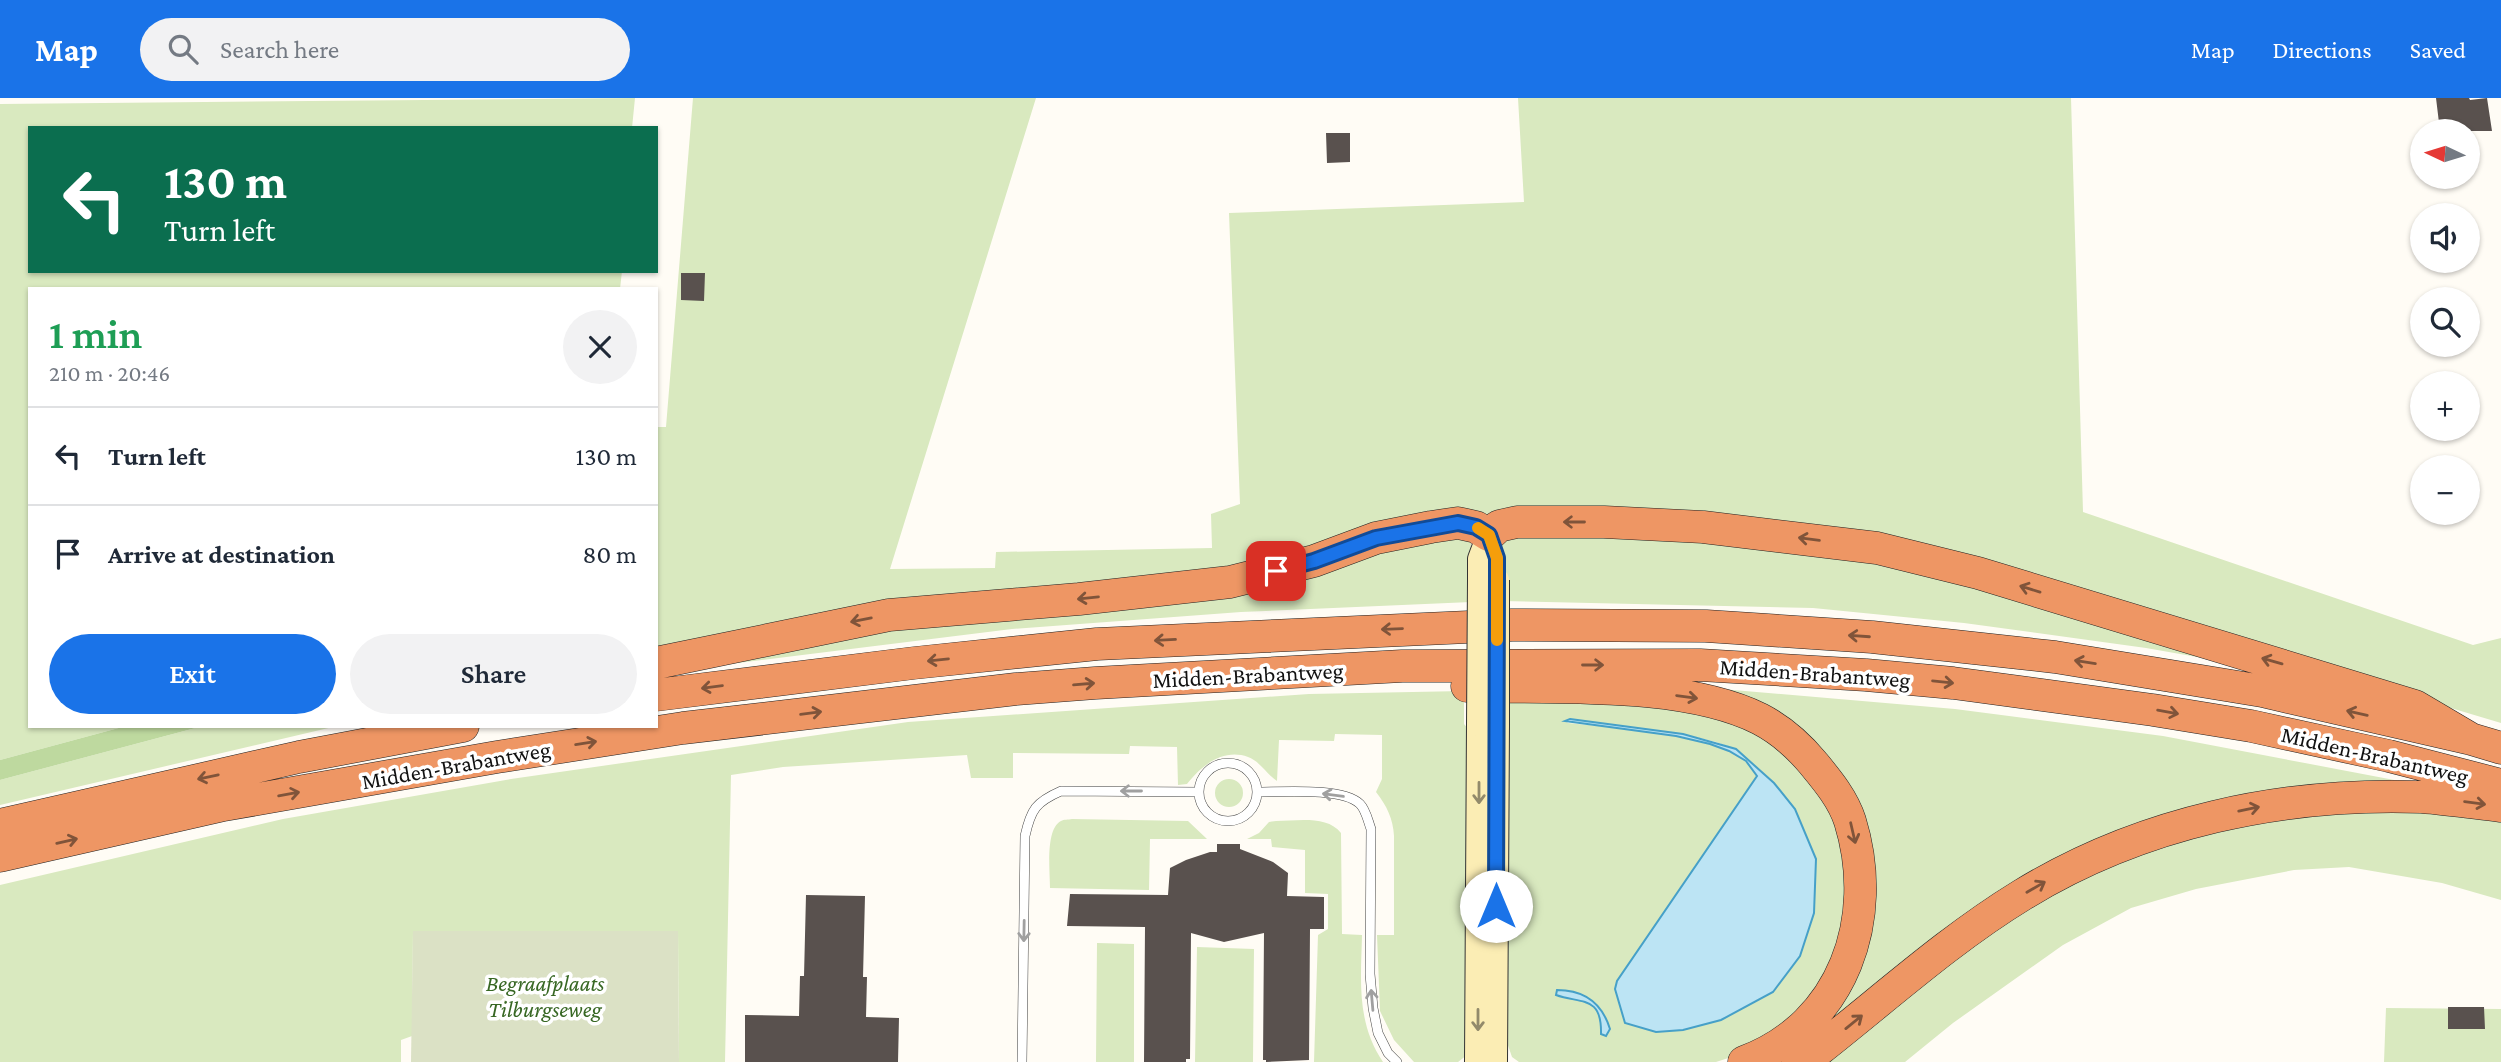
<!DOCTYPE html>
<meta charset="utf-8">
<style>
body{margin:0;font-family:"Crimson Pro",serif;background:#f2f2f3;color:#1f2937;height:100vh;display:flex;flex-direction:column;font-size:26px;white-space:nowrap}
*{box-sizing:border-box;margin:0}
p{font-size:23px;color:#747a83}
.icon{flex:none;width:38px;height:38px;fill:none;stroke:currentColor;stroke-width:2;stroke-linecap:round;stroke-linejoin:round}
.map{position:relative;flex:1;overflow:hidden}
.drawer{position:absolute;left:28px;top:189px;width:630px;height:441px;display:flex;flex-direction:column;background:#fff;border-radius:0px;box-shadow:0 2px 5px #0004}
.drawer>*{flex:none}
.banner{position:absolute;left:28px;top:28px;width:630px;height:147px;border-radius:0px;box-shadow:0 2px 5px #0004;background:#0b6e4f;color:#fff;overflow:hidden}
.needle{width:46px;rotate:274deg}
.controls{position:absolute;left:2410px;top:21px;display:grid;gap:14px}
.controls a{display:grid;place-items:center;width:70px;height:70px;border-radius:50%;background:#fff;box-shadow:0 2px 5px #0004;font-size:35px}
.pin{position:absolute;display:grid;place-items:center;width:60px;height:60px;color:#fff;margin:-30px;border-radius:14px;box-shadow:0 4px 10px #0006}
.me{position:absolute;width:77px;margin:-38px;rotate:0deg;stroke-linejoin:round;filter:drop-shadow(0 0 5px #0008)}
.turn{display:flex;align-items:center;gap:24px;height:147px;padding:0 21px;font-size:32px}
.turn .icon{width:91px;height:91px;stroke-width:2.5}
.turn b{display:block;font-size:49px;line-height:60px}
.round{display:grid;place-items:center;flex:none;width:74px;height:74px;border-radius:37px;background:#f2f2f3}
.head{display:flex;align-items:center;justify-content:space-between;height:119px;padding:0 21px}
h1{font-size:42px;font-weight:600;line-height:52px;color:#1e9e55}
.primary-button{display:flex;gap:14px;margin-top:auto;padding:14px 21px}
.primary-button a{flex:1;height:80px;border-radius:42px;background:#1a73e8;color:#fff;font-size:28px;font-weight:600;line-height:80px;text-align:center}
.primary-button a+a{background:#f2f2f3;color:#1f2937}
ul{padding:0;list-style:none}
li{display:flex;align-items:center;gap:21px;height:98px;padding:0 21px;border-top:2px solid #e0e1e3}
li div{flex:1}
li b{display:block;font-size:26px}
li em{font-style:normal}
header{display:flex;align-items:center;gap:42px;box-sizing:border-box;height:98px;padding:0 35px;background:#1a73e8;color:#fff}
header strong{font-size:33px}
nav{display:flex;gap:38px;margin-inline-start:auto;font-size:24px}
.search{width:490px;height:63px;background:#f2f2f3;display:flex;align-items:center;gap:18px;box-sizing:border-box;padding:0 24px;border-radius:38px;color:#747a83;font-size:26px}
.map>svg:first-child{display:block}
</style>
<header>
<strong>Map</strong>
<div class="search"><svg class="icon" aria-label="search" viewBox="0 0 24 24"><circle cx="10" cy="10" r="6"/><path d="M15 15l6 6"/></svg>Search here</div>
<nav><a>Map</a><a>Directions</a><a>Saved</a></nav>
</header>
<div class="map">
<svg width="2501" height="964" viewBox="0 0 2501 964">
<rect width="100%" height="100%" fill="#fffcf5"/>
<path fill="#d9e9bf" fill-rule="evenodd" d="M635 0 632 30H30V173H622L620 191H30V628H126L0 662V6Z
M693 0H1036L890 471 995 470 996 454 1212 450 1211 416 1240 406 1229 115 1524 104 1518 0H2071L2083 414 2473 547 2501 540V625L2003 476 1561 418 656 558V329H666Z
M1438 435 1468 441 1471 445V504L1241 514 1012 531 656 575 752 549Z
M1510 436 1823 448 2271 572 2146 550 1964 525 1813 510 1502 503V443Z
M1698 589 1955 611 2163 638 2431 689 2145 732 1787 964H1764L1854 867 1839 683Z
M1464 593V626L1469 632 1467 957 1458 964H1414L1394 942 1380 913 1377 837H1394V738C1393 721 1387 708 1376 694L1382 681V637L1335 636 1334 643 1279 642 1277 683C1267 677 1260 663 1248 659 1223 650 1201 668 1187 686L1178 687 1177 649 1130 648 1129 656 1013 655V680H971L967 657 783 669 731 677 725 964H679L678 833H413L412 938 401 942V964H0V787L283 721 511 681 908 624 1309 596Z
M1509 594 1700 607 1754 627 1800 660 1851 754 1839 859 1810 907 1750 953 1716 964H1519L1512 959 1502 930ZM1570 621 1683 636 1716 644 1736 651 1774 685 1814 815 1800 858 1773 894 1617 883 1757 678C1753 672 1749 665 1743 661 1701 632 1618 631 1568 625L1566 623Z
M203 628H337L0 707V682Z
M1215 695a14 14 0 1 1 28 0a14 14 0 1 1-28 0Z
M2381 707 2501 720V802L2442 785 2349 769 2294 772 2196 791 2131 810 2063 847 1953 925 1905 964H1812L1965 844 2071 779 2261 716Z
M1072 721 1188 723 1207 741H1150L1149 792 1050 790C1050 774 1045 731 1061 723 1064 721 1068 722 1072 721Z
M1276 723C1297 723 1327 717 1341 735L1342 836 1362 837C1361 882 1356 924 1383 964H1314L1318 837 1328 831V796L1305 795V752L1272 749 1271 741H1247L1259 735 1269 724Z
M1097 845 1134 846V964H1096Z
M1197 849 1254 851 1253 964H1195Z
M2386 910 2501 911V964H2384Z"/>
<path fill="#bed99f" d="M126 628H203L0 682V662Z"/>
<path fill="#dbe1c5" d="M413 833H678L679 964H411Z"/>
<path fill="#bce4f4" stroke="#46a0c8" stroke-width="2" d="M1570 621 1683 636 1736 651 1774 685 1795 711 1816 761 1814 815 1800 858 1773 894 1721 922 1683 932 1656 934 1625 925 1615 891 1617 883 1757 678 1746 663 1729 653 1710 646 1676 638 1565 623Z
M1557 892C1584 892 1602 905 1610 931L1606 938 1601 936C1602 897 1581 906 1556 897Z"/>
<path fill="#59514e" d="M2436 0H2469L2470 2 2487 0 2492 33H2440Z
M1326 35H1350V64L1327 65Z
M681 175H705L704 203 681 202Z
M1217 746H1240V751L1273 764 1288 775 1287 798 1324 799V831H1310L1309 962 1266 964V962H1263L1264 835 1224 844 1191 835 1190 961H1186V964H1144L1145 829 1067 828 1070 796 1168 797 1170 770 1186 762 1210 754H1217Z
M806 797 865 798 863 879H867L866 919 899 920 898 964H745V917L799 918 800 878H804Z
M2448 909H2484L2485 931H2448Z"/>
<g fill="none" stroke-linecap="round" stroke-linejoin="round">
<defs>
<path id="lane" d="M1199 694a29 29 0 1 1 58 0a29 29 0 1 1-58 0Z
M1257 694C1281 694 1343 689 1360 706 1366 712 1368 723 1371 731L1370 876 1373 910 1378 935 1388 955 1397 964
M1022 964 1025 738C1031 711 1036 704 1061 693L1199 694"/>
<path id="secondary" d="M1480 482V461L1489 437
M1477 964 1479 626
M1495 964 1497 626"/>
<path id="highway" d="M656 565 889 517 1079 501 1230 484 1314 463 1376 440 1431 429 1458 425 1476 429 1489 437 1499 428 1517 424H1604L1703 429 1877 450 1978 475 2415 608 2471 641
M1467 588C1554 591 1682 582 1760 621 1781 632 1798 647 1813 665 1827 682 1843 701 1850 723 1880 820 1844 927 1744 964
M656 597 914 565 1097 546 1512 527 1706 528 1872 539 2055 559 2262 593 2471 641 2501 650
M0 727 299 659 463 628
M0 758 224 707 497 659 683 630 1016 591 1095 585 1402 568 1700 567 1866 577 1953 585 2153 612 2251 628 2389 658 2501 687
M1798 964 1820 951C1886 899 1950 841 2022 797 2141 724 2283 694 2422 699 2448 701 2475 705 2501 708"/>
</defs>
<use href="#lane" stroke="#444" stroke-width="10"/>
<use href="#secondary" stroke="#333" stroke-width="26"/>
<use href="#highway" stroke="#222" stroke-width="33"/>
<use href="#lane" stroke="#fff" stroke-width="9"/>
<use href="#secondary" stroke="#fbedb4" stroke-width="24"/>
<use href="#highway" stroke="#ee9664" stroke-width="32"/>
<defs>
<path id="secondary-bridge" d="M1479 626 1480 482
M1497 626V482"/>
</defs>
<use href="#secondary-bridge" stroke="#333" stroke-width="26" stroke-linecap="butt"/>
<use href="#secondary-bridge" stroke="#fbedb4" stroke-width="24"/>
</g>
<defs><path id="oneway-shaft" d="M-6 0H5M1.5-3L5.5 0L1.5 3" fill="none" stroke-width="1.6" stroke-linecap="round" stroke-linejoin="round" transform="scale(1.75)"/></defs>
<g stroke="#80543a">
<use href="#oneway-shaft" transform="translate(1574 424) rotate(-180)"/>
<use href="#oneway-shaft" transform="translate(1809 441) rotate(-173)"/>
<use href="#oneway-shaft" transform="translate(2030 491) rotate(-163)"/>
<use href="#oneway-shaft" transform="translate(1088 500) rotate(174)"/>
<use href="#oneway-shaft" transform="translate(861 522) rotate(169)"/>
<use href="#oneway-shaft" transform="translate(1392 531) rotate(178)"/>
<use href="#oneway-shaft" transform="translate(1859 538) rotate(-176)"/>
<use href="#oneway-shaft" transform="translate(1165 542) rotate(177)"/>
<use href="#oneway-shaft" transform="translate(938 562) rotate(174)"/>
<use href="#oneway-shaft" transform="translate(2272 563) rotate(-164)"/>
<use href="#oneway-shaft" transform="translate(2085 564) rotate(-171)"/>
<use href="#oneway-shaft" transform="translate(1593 567)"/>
<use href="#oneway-shaft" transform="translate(1943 584) rotate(6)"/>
<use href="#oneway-shaft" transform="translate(1084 586) rotate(-5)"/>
<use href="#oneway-shaft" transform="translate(712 589) rotate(173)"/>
<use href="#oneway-shaft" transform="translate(1687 599) rotate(8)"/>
<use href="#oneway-shaft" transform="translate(2168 614) rotate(10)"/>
<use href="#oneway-shaft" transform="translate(811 615) rotate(-7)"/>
<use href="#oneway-shaft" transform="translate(2357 615) rotate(-167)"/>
<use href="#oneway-shaft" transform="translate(586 645) rotate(-9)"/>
<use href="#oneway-shaft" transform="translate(208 679) rotate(168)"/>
<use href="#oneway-shaft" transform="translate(289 696) rotate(-10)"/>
<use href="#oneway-shaft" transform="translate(2475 705) rotate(7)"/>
<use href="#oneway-shaft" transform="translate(2249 711) rotate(-12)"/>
<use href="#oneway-shaft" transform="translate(1853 735) rotate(77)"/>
<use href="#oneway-shaft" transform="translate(67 743) rotate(-13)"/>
<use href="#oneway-shaft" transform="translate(2036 789) rotate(-30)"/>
<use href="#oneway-shaft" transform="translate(1854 924) rotate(-39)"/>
</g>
<g stroke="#a0a0a0">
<use href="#oneway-shaft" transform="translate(1131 693) rotate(-180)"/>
<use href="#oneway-shaft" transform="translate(1333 697) rotate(-172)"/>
<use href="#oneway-shaft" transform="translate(1024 833) rotate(91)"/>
<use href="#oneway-shaft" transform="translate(1372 902) rotate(-95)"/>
</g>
<g stroke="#928a6b">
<use href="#oneway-shaft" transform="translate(1479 695) rotate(90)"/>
<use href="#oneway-shaft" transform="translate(1478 922) rotate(90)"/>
</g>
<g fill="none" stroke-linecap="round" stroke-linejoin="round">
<defs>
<path id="route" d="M1276 473 1314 463 1376 440 1458 425 1476 429 1489 437 1497 460V482L1496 808"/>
</defs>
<use href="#route" stroke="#114b97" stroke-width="18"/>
<use href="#route" stroke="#1a73e8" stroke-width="12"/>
<path stroke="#f59e0b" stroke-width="12" d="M1478 430 1489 437 1497 460V542"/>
</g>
<g text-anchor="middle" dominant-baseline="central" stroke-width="7" stroke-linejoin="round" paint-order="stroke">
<g font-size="23" fill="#111" stroke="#fff">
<text transform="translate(1815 575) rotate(4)">Midden-Brabantweg</text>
<text transform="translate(1248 577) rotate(-3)">Midden-Brabantweg</text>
<text transform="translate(2375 657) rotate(13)">Midden-Brabantweg</text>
<text transform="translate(456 667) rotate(-10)">Midden-Brabantweg</text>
</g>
<g font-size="23" font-style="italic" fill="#376723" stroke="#fff">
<text x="545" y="885">Begraafplaats<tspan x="545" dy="26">Tilburgseweg</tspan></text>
</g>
</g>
</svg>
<div class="controls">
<a><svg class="needle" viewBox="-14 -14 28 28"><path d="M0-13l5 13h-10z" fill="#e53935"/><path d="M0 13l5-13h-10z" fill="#747a83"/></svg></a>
<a><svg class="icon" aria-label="sound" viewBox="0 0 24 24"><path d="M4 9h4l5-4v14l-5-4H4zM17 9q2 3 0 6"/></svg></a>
<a><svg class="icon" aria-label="search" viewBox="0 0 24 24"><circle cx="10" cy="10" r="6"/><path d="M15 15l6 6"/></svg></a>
<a>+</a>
<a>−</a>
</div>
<div class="pin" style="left:1276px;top:473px;background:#d93025"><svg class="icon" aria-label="arrive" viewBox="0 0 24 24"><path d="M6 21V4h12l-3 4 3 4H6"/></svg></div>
<svg class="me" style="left:1496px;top:808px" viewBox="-20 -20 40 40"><circle r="19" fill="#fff"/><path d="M0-13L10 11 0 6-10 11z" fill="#1a73e8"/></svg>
<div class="banner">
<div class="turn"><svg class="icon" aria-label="left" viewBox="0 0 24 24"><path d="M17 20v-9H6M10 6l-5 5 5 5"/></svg><div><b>130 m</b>Turn left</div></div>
</div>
<section class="drawer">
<div class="head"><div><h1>1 min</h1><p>210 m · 20:46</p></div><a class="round"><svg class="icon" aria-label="close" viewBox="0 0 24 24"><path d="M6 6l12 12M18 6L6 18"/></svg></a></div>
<ul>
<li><svg class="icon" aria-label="left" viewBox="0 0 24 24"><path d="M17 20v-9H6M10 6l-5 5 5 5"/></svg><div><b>Turn left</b></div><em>130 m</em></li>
<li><svg class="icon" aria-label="arrive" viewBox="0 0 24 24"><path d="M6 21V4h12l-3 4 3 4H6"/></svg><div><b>Arrive at destination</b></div><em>80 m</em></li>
</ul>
<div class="primary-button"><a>Exit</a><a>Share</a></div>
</section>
</div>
